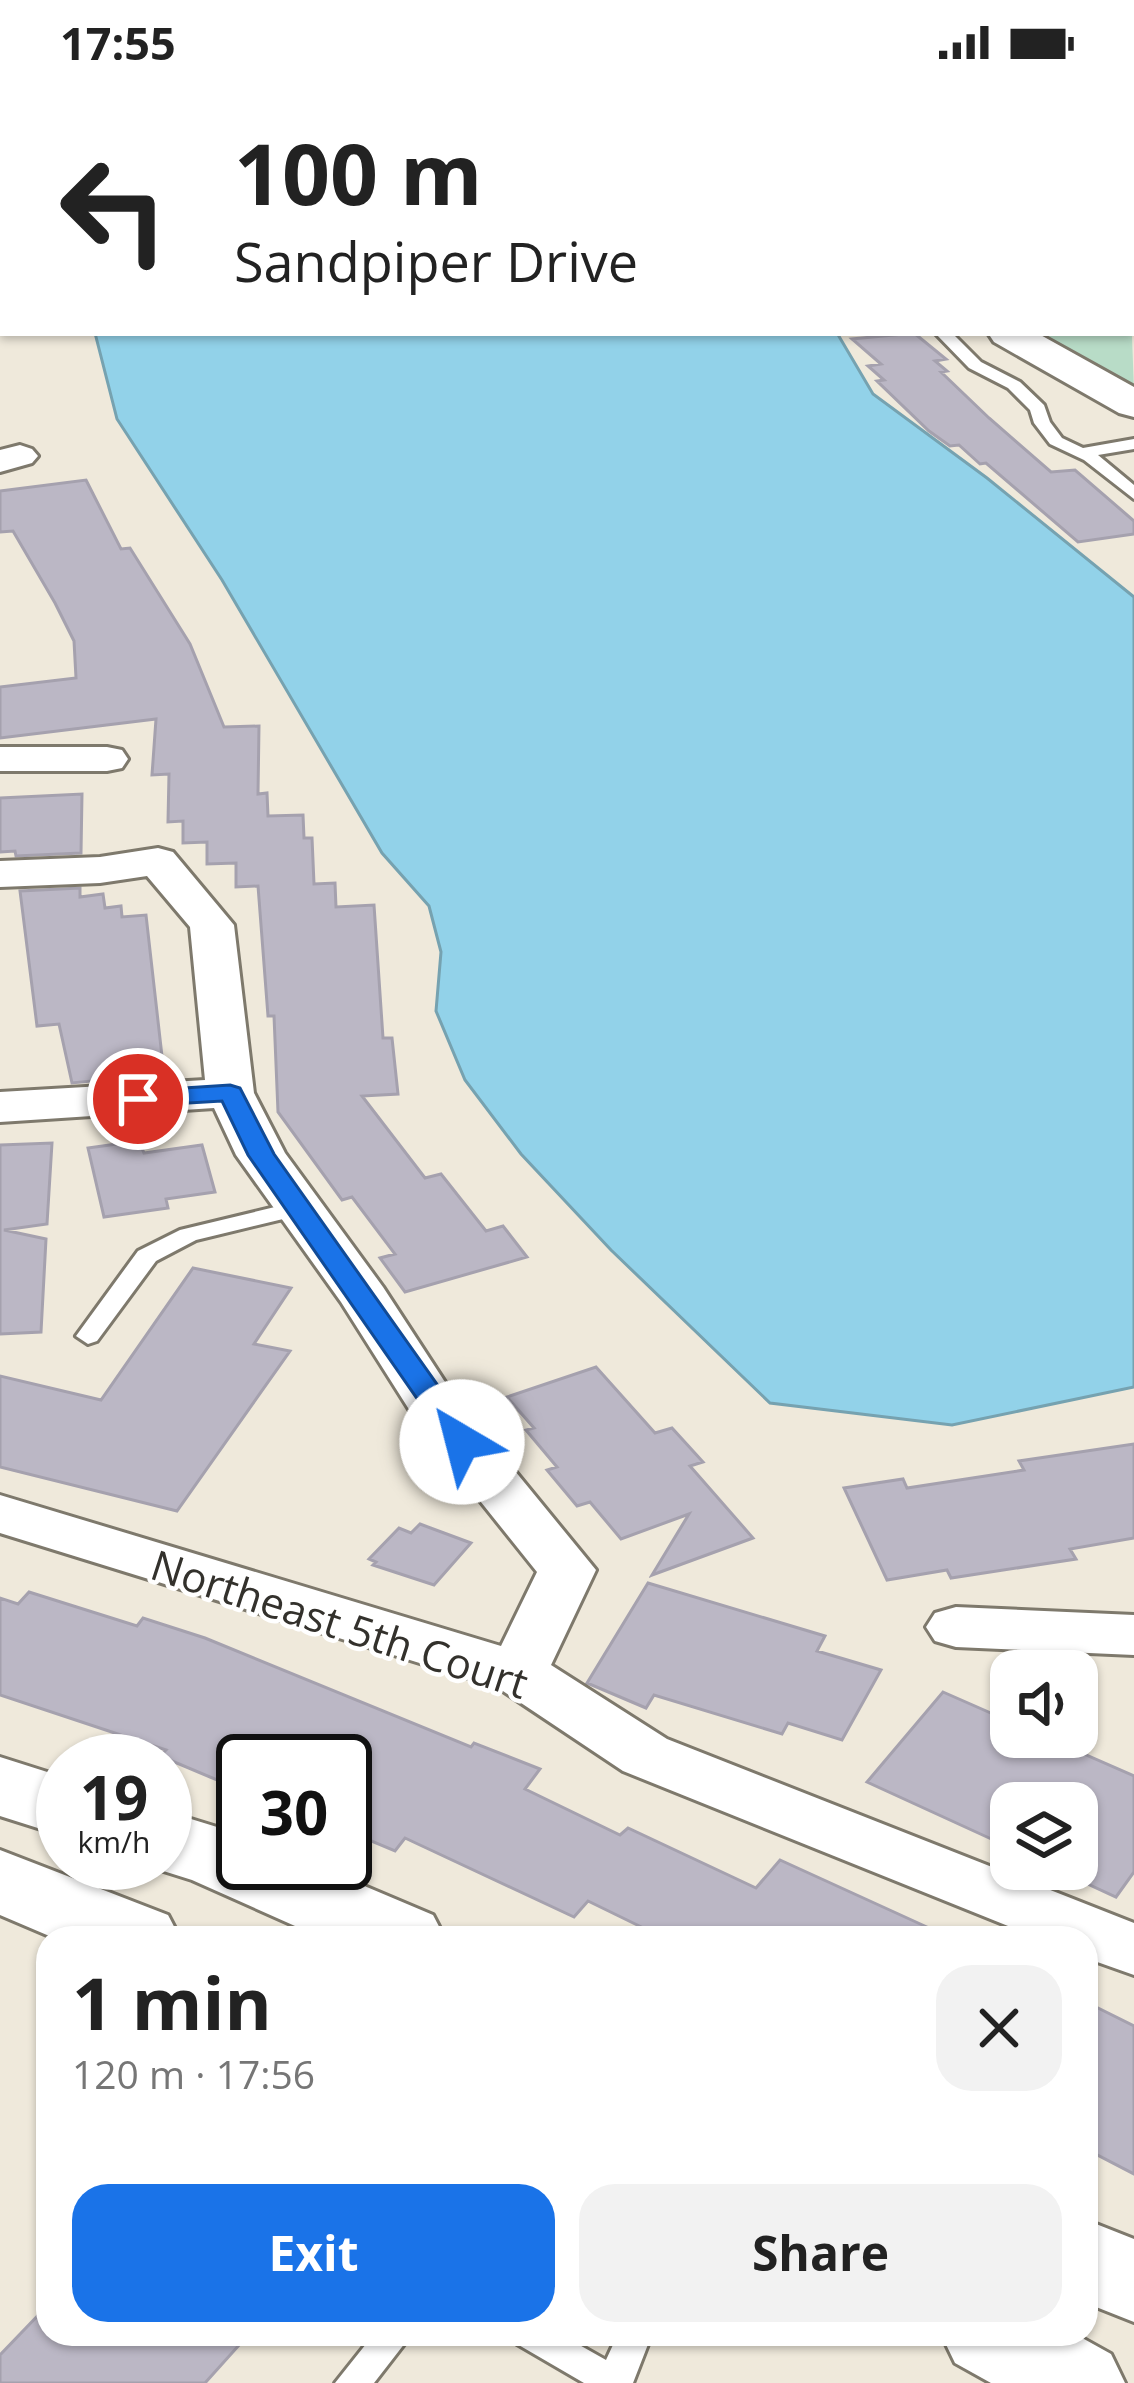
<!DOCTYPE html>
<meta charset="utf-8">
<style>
body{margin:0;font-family:"Open Sans",sans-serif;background:#f2f2f2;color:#222;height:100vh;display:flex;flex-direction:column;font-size:45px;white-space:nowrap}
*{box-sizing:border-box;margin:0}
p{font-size:39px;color:#767676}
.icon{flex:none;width:66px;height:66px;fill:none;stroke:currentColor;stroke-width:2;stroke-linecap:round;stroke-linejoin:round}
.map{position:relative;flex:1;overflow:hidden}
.details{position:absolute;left:36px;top:1842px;width:1062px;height:420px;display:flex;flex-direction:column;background:#fff;border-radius:36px;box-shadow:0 3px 9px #0004}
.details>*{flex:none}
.banner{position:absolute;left:0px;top:0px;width:1134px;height:252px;box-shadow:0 3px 9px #0004;background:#fff;color:#222;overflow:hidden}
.fabs{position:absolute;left:990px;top:1566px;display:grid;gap:24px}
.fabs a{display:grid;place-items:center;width:108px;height:108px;border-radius:24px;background:#fff;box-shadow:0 3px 9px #0004;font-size:60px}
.speed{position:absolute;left:36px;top:1650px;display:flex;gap:24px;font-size:60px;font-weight:700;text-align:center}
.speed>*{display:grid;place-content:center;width:156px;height:156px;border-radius:50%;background:#fff;box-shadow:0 3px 9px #0004;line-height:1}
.speed small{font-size:30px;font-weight:400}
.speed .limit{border:6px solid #111;border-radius:18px;background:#fff;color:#111}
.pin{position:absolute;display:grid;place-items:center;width:102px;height:102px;color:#fff;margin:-51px;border:6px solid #fff;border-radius:50%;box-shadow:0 3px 12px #0007}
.me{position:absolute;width:132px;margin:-66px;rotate:323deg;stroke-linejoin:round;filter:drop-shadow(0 0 9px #0008)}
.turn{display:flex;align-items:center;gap:42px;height:252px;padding:0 36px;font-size:54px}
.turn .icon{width:156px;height:156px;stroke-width:2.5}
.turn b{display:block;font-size:84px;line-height:102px}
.round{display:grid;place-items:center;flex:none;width:126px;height:126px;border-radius:36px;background:#f2f2f2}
.headline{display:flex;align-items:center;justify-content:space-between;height:204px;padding:0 36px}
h1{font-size:72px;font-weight:700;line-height:90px}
.action{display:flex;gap:24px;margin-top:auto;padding:24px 36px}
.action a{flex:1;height:138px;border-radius:36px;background:#1a73e8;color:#fff;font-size:48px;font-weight:700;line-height:138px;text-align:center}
.action a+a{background:#f2f2f2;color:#222}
.status{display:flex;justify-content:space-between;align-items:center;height:84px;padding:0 60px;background:#fff;direction:ltr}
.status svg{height:33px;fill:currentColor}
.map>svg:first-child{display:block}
</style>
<div class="status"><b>17:55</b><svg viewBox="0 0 49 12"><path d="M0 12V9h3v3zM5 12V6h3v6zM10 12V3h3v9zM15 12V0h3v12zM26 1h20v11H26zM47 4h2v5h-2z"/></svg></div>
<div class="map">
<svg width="1134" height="2299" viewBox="0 0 1134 2299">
<rect width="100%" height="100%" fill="#efe9db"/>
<path fill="#b8dcc7" d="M1131 225 1134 307 1036 249H1131Z"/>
<path fill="#92d2e9" stroke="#76a2b0" stroke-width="3" d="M20 0H597L601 3H24Z
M95 249H837L873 310 987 394 1134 513V1303L952 1341 770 1319 611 1166 521 1070 465 996 436 927 441 868 429 822 382 769 222 496 117 335Z"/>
<path fill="#bbb7c5" stroke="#a5a1ae" stroke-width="3" d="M914 249 946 275 935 277 947 287 941 288 989 334 1051 388 1075 386 1134 437V450L1078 458 986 379 980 380 959 361 950 362 929 347 877 297 884 296 868 282 881 280 852 255Z
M86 396 121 465 130 464 190 560 224 643 259 642 258 710 267 709 268 732 303 731 304 754H312L314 800 335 799 336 823 374 821 383 954H392L398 1010 362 1012 425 1094 441 1090 486 1147 503 1142 527 1173 405 1208 380 1174 395 1170 352 1113 342 1116 278 1028 274 932H268L258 802 236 803V779L207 780V758L183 759V737L168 738 169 690 152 691 156 635 0 654V603L76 594 74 557 55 519 13 447 0 448V407Z
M82 710 81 769 16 772 15 767 0 768V714Z
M80 804V813L103 810 105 824 121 822 122 833 146 831 164 990 72 999 59 940 37 942 20 807Z
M139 1057 144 1069 202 1061 215 1108 166 1115 168 1124 104 1133 88 1064Z
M52 1059 47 1140 4 1146 46 1155 41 1248 0 1250V1061Z
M193 1184 291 1204 254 1260 290 1267 177 1427 0 1383V1292L101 1316Z
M596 1283 655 1349 672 1344 703 1378 690 1382 753 1454 652 1491 689 1430 621 1455 590 1418 577 1422 547 1386 557 1383 526 1346 534 1344 507 1313Z
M1134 1360V1454L1070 1465 1076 1475 951 1494 947 1486 887 1496 844 1404 903 1395 907 1404 1024 1386 1019 1377Z
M420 1440 471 1459 434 1501 373 1481 376 1478 369 1475 399 1444 411 1449Z
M648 1499 825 1552 817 1567 881 1586 842 1656 788 1639 782 1650 654 1611 646 1624 587 1599Z
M29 1508 137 1542 143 1534 205 1554 471 1663 474 1659 540 1685 525 1705 620 1751 628 1744 756 1804 780 1776 951 1854H664L588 1817 574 1833 405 1754 395 1767 345 1746V1677H243V1691L226 1684 217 1696 160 1672 166 1666 0 1611V1514L18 1520Z
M943 1608 1011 1638V1653H1045L1134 1692V1788L1116 1813 1077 1795V1719H1011V1764L867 1698Z
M1086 1918 1134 1942V2090L1086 2065Z
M48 2221V2250H249L205 2299H0V2271Z"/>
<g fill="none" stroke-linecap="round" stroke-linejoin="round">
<defs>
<path id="service" d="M725 0H739L741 3H727Z
M829 0H842L844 3H831Z
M1014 0H1026L1028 3H1016Z
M1131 43H1134V51H1131Z
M935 249H952L981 278 1020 298 1044 321 1050 338 1062 354 1083 364 1134 355V365L1098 371 1134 401V415L1084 376 1050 360 1034 339 1030 326 1008 304 969 284Z
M300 1117 312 1124 308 1129 196 1156 156 1177 97 1257 88 1260 76 1252 138 1167 180 1146Z
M374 2250H412L374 2299H335Z
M512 2250H560L606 2276 618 2250H652L633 2299H584L517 2260Z"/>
<path id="minor" d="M0 129H3V147H0Z
M20 361 32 365 38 372 32 379 0 388V366Z
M0 663H107L122 666 128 675 122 684 107 687H0Z
M158 764 173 768 234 841 254 1009 285 1069 383 1203 456 1315 596 1486 551 1581 667 1655 1134 1839V1891L1086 1874V1854H1038L623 1687 497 1603 0 1449V1411L501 1562 537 1488 417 1338 341 1218 236 1071 214 1024 0 1038V1008L205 996 190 843 147 792 100 799 0 803V777L100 773Z
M956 1523 1134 1531V1571L956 1563 935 1557 926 1543 935 1529Z"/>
<path id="tertiary" d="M908 0H942L944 3H910Z
M988 249H1037L1134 303V333L1119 329 994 258Z"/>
<path id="primary" d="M0 1673 63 1693V1752L0 1732Z
M165 1727 243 1751V1779H310L433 1831 445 1854H322L192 1796 138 1779H165Z
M0 1766 168 1831 180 1854H54L0 1831Z
M1086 2136 1134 2155V2238L1086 2219Z
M941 2250H1075L1111 2270 1125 2299H991L955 2279Z"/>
</defs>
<use href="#service" stroke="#7e796c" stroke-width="6"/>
<use href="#minor" stroke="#7e796c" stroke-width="6"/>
<use href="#tertiary" stroke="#7e796c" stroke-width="6"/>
<use href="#primary" stroke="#7e796c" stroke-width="6"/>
<use href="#service" fill="#fff" fill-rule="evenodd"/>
<use href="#minor" fill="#fff" fill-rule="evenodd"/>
<use href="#tertiary" fill="#fff" fill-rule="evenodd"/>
<use href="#primary" fill="#fff" fill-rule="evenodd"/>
</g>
<path fill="#1a73e8" stroke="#114b97" stroke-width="3" d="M230 1001 240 1004 274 1070 473 1351 477 1358 473 1365H452L248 1071 222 1017 138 1022 125 1015 138 1007Z"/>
<g text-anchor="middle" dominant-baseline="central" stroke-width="9" stroke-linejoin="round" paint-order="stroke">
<g font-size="42" fill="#33312c" stroke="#fff">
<text transform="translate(340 1539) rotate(18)">Northeast 5th Court</text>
</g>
</g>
</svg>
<div class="fabs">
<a><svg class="icon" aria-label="sound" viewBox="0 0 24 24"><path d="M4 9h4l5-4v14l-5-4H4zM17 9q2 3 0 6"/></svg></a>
<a><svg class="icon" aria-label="layers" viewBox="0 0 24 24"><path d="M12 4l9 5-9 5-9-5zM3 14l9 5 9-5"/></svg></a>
</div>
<div class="speed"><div>19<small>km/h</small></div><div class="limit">30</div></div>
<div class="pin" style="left:138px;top:1015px;background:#d93025"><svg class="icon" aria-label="arrive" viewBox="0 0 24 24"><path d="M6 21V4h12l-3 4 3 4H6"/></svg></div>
<svg class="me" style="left:462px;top:1358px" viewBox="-20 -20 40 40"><circle r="19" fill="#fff"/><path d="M0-13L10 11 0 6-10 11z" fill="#1a73e8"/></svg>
<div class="banner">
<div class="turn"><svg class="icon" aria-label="left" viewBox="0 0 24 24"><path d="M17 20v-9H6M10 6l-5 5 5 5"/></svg><div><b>100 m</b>Sandpiper Drive</div></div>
</div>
<section class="details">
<div class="headline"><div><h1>1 min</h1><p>120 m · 17:56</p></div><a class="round"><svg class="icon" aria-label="close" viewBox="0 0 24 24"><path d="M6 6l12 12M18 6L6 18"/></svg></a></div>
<div class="action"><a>Exit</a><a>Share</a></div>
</section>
</div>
